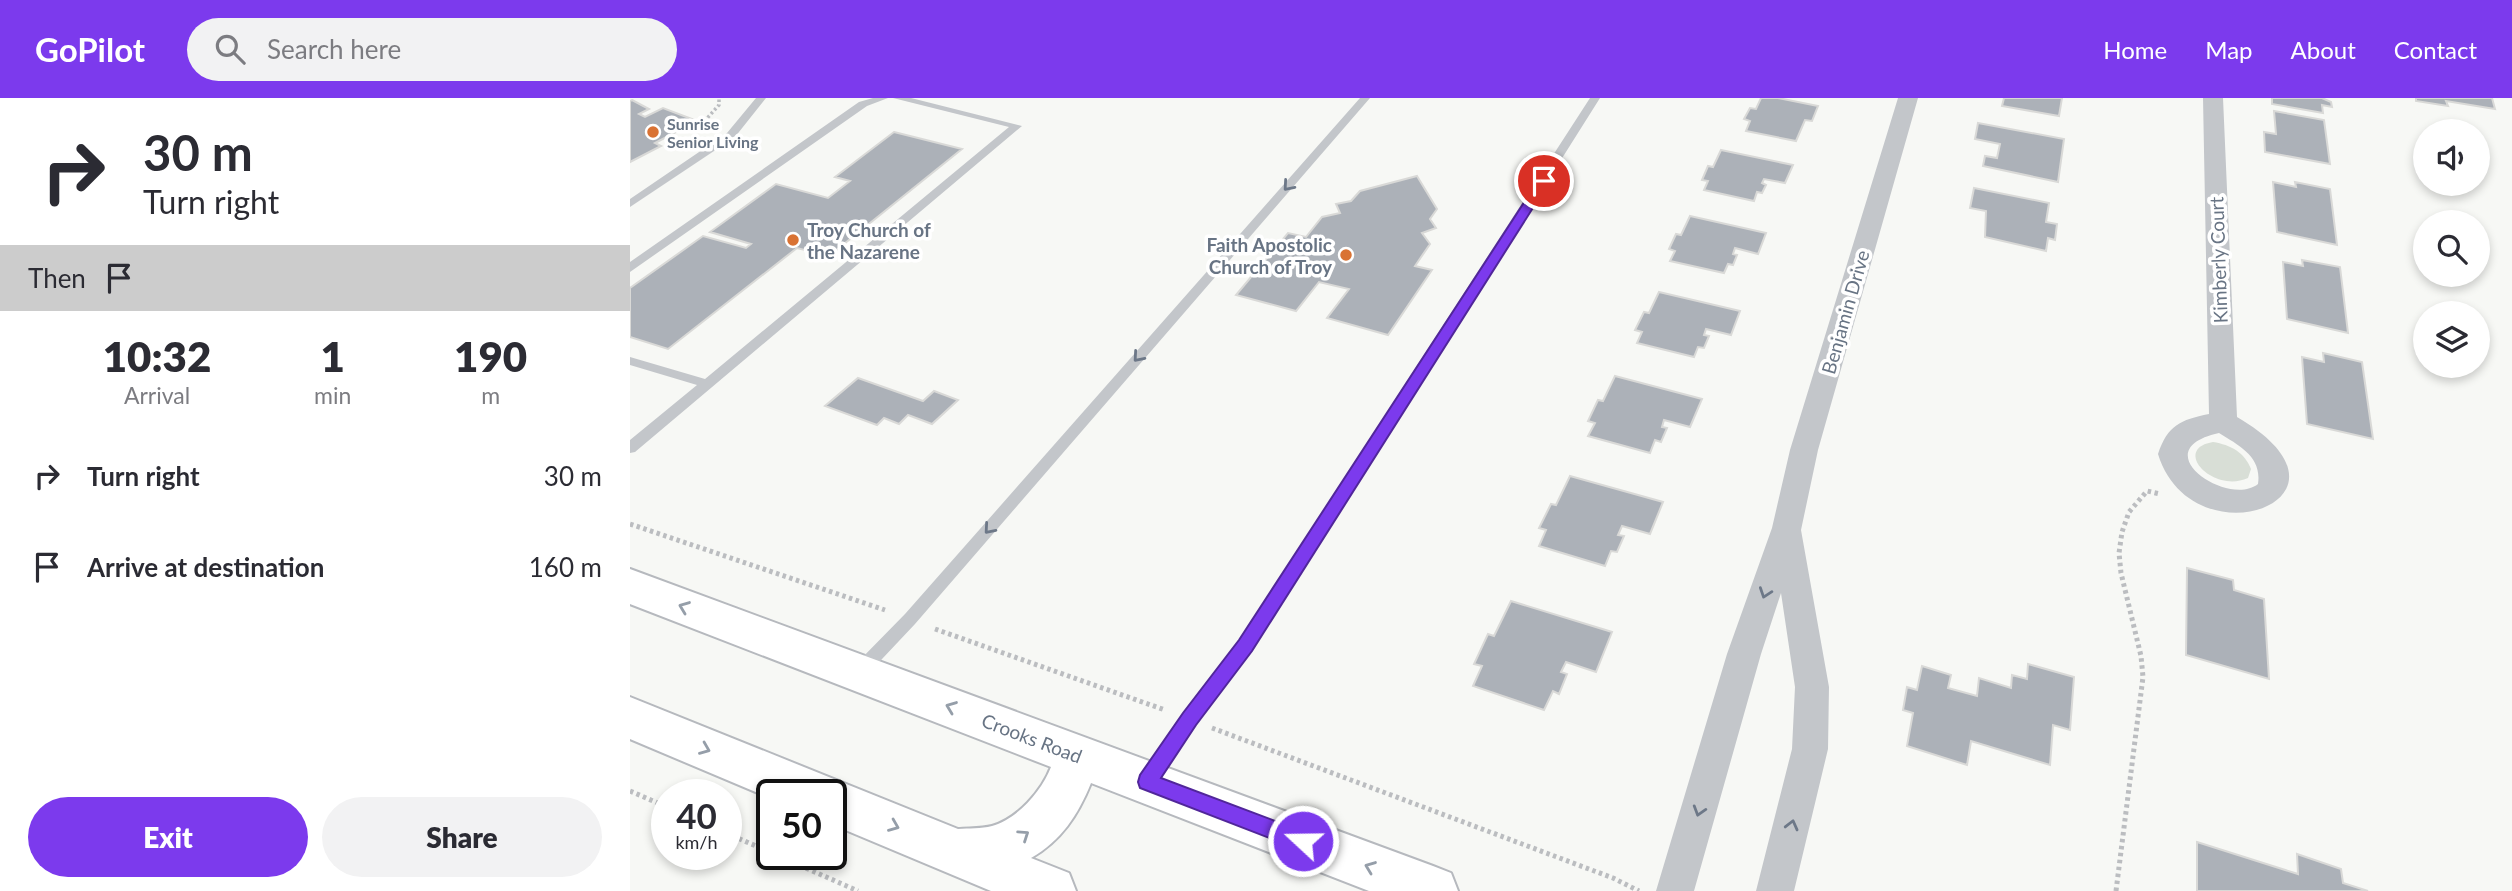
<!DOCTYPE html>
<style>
body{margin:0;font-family:Lato,sans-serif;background:#f2f2f3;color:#2b2b33;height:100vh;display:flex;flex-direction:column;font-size:26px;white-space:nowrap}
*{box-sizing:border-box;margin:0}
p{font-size:23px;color:#7c7c81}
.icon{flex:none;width:38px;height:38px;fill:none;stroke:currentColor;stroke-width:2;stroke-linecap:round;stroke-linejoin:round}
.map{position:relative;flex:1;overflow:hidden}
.drawer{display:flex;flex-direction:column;background:#fff;width:630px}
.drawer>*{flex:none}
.top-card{background:#fff;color:#2b2b33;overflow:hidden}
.controls{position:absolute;left:1783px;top:21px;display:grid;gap:14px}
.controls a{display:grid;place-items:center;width:77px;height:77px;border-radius:50%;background:#fff;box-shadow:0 4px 10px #0003;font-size:35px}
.speed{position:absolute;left:21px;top:681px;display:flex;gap:14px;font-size:35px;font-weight:700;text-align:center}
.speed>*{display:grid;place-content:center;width:91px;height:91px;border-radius:50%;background:#fff;box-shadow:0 4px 10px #0003;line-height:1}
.speed small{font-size:18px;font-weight:400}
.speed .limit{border:4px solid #111;border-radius:10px;background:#fff;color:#111}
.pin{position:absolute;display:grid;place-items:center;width:60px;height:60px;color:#fff;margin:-30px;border:4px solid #fff;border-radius:50%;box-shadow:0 2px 7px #0007}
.me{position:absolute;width:77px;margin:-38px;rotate:291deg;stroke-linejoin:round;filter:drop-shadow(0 0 5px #0008)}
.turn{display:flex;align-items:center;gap:24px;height:147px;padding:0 28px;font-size:32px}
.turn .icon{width:91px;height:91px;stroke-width:2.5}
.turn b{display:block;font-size:49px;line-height:60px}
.then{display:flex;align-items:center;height:66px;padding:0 28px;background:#0003;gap:14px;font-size:26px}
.eta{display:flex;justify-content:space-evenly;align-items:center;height:119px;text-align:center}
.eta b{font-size:42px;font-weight:800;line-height:49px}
.button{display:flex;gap:14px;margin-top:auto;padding:14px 28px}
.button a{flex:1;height:80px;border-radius:42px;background:#7c3aed;color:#fff;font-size:28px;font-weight:800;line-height:80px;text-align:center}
.button a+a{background:#f2f2f3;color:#2b2b33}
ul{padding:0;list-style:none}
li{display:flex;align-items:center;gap:21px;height:91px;padding:0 28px}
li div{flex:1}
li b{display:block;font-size:26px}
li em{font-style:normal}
header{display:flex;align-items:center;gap:42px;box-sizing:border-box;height:98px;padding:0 35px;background:#7c3aed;color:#fff}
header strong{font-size:33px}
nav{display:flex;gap:38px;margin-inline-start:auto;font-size:24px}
.search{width:490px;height:63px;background:#f2f2f3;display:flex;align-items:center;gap:18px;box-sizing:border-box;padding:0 24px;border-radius:38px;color:#7c7c81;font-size:26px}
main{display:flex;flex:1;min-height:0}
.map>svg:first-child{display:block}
</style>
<header>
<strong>GoPilot</strong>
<div class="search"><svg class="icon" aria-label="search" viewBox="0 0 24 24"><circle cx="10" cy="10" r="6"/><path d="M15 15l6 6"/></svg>Search here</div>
<nav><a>Home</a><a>Map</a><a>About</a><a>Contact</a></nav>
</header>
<main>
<section class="drawer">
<div class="top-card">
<div class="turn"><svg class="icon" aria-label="right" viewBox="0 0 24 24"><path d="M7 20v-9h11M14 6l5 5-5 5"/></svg><div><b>30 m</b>Turn right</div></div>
<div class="then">Then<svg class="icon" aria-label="arrive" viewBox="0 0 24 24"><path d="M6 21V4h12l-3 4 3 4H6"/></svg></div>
</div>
<div class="eta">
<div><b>10:32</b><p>Arrival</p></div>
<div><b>1</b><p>min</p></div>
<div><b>190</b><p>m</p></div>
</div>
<ul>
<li><svg class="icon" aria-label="right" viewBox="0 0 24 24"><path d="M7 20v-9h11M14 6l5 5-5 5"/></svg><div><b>Turn right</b></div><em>30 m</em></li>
<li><svg class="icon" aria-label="arrive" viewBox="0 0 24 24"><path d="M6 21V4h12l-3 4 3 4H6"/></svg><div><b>Arrive at destination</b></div><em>160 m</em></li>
</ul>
<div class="button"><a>Exit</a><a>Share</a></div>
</section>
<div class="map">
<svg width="1882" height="793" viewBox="0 0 1882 793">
<rect width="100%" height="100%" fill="#f7f8f5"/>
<path fill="#d8ded6" d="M1583 344C1601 347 1614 354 1621 371L1618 380C1583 396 1541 351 1583 344Z"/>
<path fill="#acb1b8" stroke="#d9d9d7" stroke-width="2" d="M1131 0H1148L1188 8 1182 23 1175 22 1166 43 1116 33 1120 23 1114 21 1120 10 1126 11Z
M1374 0H1432L1429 18 1372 8Z
M1642 0H1692L1701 4 1702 9 1692 7 1693 15 1642 6Z
M1786 0H1862L1865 11 1816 3 1818 8 1786 3Z
M2 2 19 11 9 16 15 19 33 10 67 23 25 45 31 48 0 64V3Z
M1644 13 1694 22 1700 66 1635 54 1634 34 1646 36Z
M1348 25 1434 41 1428 84 1353 68 1355 58 1367 60 1370 46 1345 41Z
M264 34 332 51 199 158 167 150 38 251 0 239V190L73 138 116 150 121 146 80 134 146 86 198 100 220 83 205 79Z
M1091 52 1163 67 1155 85 1134 81 1132 85 1136 87 1132 95 1127 94 1124 103 1074 92 1078 83 1072 82 1078 68 1083 69Z
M787 78 807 111 800 121 806 130 792 135 800 146 785 168 802 172 758 237 697 220 719 191 689 184 666 213 606 197 658 135 676 139 692 119 710 115 706 106 721 103 730 93Z
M1643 84 1666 89 1665 84 1700 91 1707 147 1647 134Z
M1344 90 1419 105 1416 124 1427 126 1425 142 1418 140 1416 153 1355 139 1356 113 1340 110Z
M1060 118 1136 135 1128 156 1105 150 1103 156 1107 157 1103 167 1098 166 1094 175 1040 163 1045 153 1039 151 1046 136 1051 137Z
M1672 162 1710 169 1718 235 1657 221 1653 164 1673 168Z
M1029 194 1110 213 1101 237 1076 231 1074 237 1079 238 1074 250 1068 249 1064 259 1007 245 1012 234 1005 232 1014 214 1019 215Z
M1693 255 1732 264 1743 341 1677 326 1672 259 1694 264Z
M985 278 1072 301 1060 329 1034 322 1032 329 1037 330 1031 344 1025 342 1020 355 958 338 965 325 958 323 968 302 973 303Z
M228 280 293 303 304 293 328 302 302 326 278 317 269 326 254 320 247 327 195 308Z
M940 378 1033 404 1020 436 992 428 988 437 994 438 987 454 981 453 975 468 909 448 916 432 909 430 921 406 926 407Z
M1557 470 1603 482 1604 492 1634 501 1639 581 1556 557Z
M881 503 982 534 966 574 936 564 931 574 937 576 929 596 923 593 914 612 843 588 852 568 844 566 858 536 864 538Z
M1398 566 1444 579 1440 632 1423 627 1420 667 1341 643 1337 667 1277 648 1283 615 1273 612 1277 589 1287 592 1292 568 1321 577 1318 590 1347 598 1349 580 1381 590 1382 577 1397 581Z
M1567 744 1668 776 1667 756 1711 771 1713 785 1738 793H1567Z"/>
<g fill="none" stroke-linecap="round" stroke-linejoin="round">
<defs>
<path id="secondary" d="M0 471 803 768 821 775 828 793H739L461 685C448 717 431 743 401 760L439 775 446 793H361L201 726V696H142V701L0 641V599L328 731C339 730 351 731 362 728 387 721 412 693 421 669L0 506Z"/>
</defs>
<use href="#secondary" stroke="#b6b9be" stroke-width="4"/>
<path stroke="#bbbdc0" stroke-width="3.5" stroke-dasharray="2.5 2.5" stroke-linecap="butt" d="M71 27 89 7V0"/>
<path stroke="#bbbdc0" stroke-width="5" stroke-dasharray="3.5 3.5" stroke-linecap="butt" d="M0 426 255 512
M305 531 535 612
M582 630 983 780 1009 793
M0 693 37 709
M96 735 142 755
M144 756 228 793
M1486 793 1513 579 1511 558 1491 475 1489 455 1492 434 1499 414 1517 393 1530 396"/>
<path fill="#c3c6ca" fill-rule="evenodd" d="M126 0H136L105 39 0 109V101L97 35Z
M243 0H258L237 8 0 174V164L229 4Z
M263 0H281L392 28 5 354 0 355V342L67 287 0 267V259L75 281 379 29Z
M730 0H740L285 526 236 578 230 580 224 578 222 573 224 568 275 516Z
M960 0H970L621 553 565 626 524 689 518 691 512 689 509 683 512 677 553 616 609 543Z"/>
<path fill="#c3c6ca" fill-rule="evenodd" d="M1268 0H1288L1188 352 1171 432 1199 589 1198 651 1164 793H1126L1162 651 1165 589 1151 495 1131 556 1064 793H1026L1097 556 1142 430 1160 352Z
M1573 0H1593L1607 319C1748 401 1562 467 1528 356 1538 327 1550 322 1579 316ZM1589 335C1610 348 1632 359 1628 386 1598 410 1512 352 1589 335Z"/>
<use href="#secondary" fill="#fff" fill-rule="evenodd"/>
</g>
<defs><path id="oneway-chevron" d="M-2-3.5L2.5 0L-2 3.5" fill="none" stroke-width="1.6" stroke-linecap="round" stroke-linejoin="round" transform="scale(1.75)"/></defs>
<g stroke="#6d7888">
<use href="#oneway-chevron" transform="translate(658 88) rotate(131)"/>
<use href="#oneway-chevron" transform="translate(508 259) rotate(131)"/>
<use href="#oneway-chevron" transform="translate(359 431) rotate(131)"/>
<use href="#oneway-chevron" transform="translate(1135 495) rotate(109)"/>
<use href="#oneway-chevron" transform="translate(1069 713) rotate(107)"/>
<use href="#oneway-chevron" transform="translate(1162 727) rotate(-76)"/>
</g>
<g stroke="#959ea9">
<use href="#oneway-chevron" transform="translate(54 509) rotate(-159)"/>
<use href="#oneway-chevron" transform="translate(321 609) rotate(-159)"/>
<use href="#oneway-chevron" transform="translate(75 651) rotate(22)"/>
<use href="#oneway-chevron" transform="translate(264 728) rotate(22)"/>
<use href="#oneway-chevron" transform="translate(394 737) rotate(-34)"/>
<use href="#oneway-chevron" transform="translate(740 769) rotate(-159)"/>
</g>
<path fill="#7c3aed" stroke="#51269a" stroke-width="2" d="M914 80 920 83 622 553 566 627 531 680 680 736 683 743 680 750 673 753 510 690 508 684 510 677 553 615 609 542 908 83Z"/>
<g fill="#d97233" stroke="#fff" stroke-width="2.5">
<circle cx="23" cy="34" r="7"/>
<circle cx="163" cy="142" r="7"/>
<circle cx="716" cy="157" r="7"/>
</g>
<g text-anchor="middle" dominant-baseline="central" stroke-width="7" stroke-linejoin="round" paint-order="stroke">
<g font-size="16" font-weight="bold" fill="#687484" stroke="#fff" text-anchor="start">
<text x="37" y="25">Sunrise<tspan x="37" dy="18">Senior Living</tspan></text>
</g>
<g font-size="19" font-weight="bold" fill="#687484" stroke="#fff" text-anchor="start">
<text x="177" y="131">Troy Church of<tspan x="177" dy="22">the Nazarene</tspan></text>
<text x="702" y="146" text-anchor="end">Faith Apostolic<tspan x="702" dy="22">Church of Troy</tspan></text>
</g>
<g font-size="19" fill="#687484" stroke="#fff">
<text transform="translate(1588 162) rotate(-92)">Kimberly Court</text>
<text transform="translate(1215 214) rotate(-74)">Benjamin Drive</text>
<text transform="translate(402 640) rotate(21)">Crooks Road</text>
</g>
</g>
</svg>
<div class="controls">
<a><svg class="icon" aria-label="sound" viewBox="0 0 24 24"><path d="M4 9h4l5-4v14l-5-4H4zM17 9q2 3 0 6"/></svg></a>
<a><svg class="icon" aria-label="search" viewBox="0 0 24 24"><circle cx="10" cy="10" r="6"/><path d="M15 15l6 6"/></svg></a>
<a><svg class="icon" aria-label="layers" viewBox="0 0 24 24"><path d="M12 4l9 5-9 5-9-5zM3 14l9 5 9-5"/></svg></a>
</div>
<div class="speed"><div>40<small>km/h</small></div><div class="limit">50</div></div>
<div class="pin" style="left:914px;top:83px;background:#d93025"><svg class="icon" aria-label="arrive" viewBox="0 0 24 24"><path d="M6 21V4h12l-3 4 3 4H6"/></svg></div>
<svg class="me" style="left:673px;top:743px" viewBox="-20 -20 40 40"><circle r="17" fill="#7c3aed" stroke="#fff" stroke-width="3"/><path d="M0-11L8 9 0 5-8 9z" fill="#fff"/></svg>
</div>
</main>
